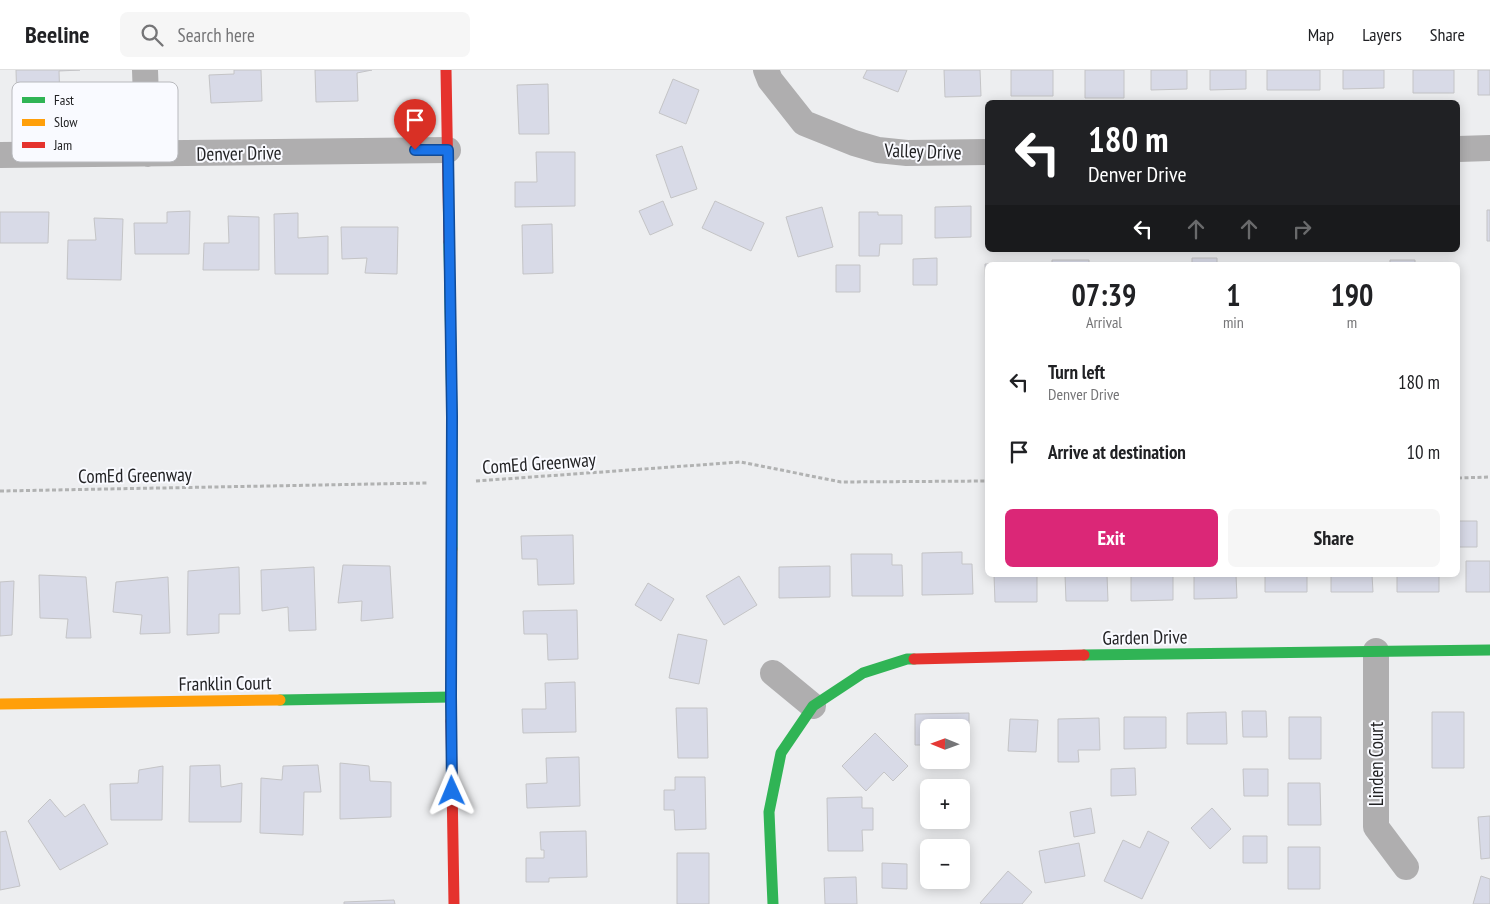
<!DOCTYPE html>
<meta charset="utf-8">
<style>
body{margin:0;font-family:"PT Sans Narrow",sans-serif;background:#f6f6f6;color:#202124;height:100vh;display:flex;flex-direction:column;font-size:19px;white-space:nowrap}
*{box-sizing:border-box;margin:0}
p{font-size:16px;color:#757577}
.icon{flex:none;width:28px;height:28px;fill:none;stroke:currentColor;stroke-width:2;stroke-linecap:round;stroke-linejoin:round}
.map{position:relative;flex:1;overflow:hidden}
.panel{position:absolute;left:985px;top:192px;width:475px;height:315px;display:flex;flex-direction:column;background:#fff;border-radius:8px;box-shadow:0 2px 12px #0003}
.panel>*{flex:none}
.banner{position:absolute;left:985px;top:30px;width:475px;height:152px;border-radius:8px;box-shadow:0 2px 12px #0003;background:#202124;color:#fff;overflow:hidden}
.needle{width:32px;rotate:271deg}
.buttons{position:absolute;left:920px;top:649px;display:grid;gap:10px}
.buttons a{display:grid;place-items:center;width:50px;height:50px;border-radius:8px;background:#fff;box-shadow:0 2px 12px #0003;font-size:25px}
.pin{position:absolute;display:grid;place-items:center;width:42px;height:42px;color:#fff;margin:-51px -21px;border-radius:50% 50% 50% 0;rotate:-45deg;box-shadow:0 0 5px #0007}
.pin .icon{rotate:45deg}
.me{position:absolute;width:55px;margin:-28px;rotate:359deg;stroke-linejoin:round;filter:drop-shadow(0 0 4px #0008)}
.turn{display:flex;align-items:center;gap:18px;height:105px;padding:0 20px;font-size:22px}
.turn .icon{width:65px;height:65px;stroke-width:2.5}
.turn b{display:block;font-size:35px;line-height:42px}
.lanes{display:flex;align-items:center;height:48px;padding:0 20px;background:#0003;justify-content:center;gap:25px;direction:ltr}
.lanes .off{opacity:.35}
.eta{display:flex;justify-content:space-evenly;align-items:center;height:85px;text-align:center}
.eta b{font-size:30px;font-weight:800;line-height:35px}
.button{display:flex;gap:10px;margin-top:auto;padding:10px 20px}
.button a{flex:1;height:58px;border-radius:8px;background:#db2777;color:#fff;font-size:20px;font-weight:800;line-height:58px;text-align:center}
.button a+a{background:#f6f6f6;color:#202124}
ul{padding:0;list-style:none}
li{display:flex;align-items:center;gap:15px;height:70px;padding:0 20px}
li div{flex:1}
li b{display:block;font-size:19px}
li em{font-style:normal}
header{display:flex;align-items:center;gap:30px;box-sizing:border-box;height:70px;padding:0 25px;background:#fff;border-bottom:1px solid #e0e0e0}
header strong{font-size:24px}
nav{display:flex;gap:28px;margin-inline-start:auto;font-size:18px}
.search{width:350px;height:45px;background:#f6f6f6;display:flex;align-items:center;gap:12px;box-sizing:border-box;padding:0 18px;border-radius:8px;color:#757577;font-size:19px}
.map>svg:first-child{display:block}
</style>
<header>
<strong>Beeline</strong>
<div class="search"><svg class="icon" aria-label="search" viewBox="0 0 24 24"><circle cx="10" cy="10" r="6"/><path d="M15 15l6 6"/></svg>Search here</div>
<nav><a>Map</a><a>Layers</a><a>Share</a></nav>
</header>
<div class="map">
<svg width="1490" height="834" viewBox="0 0 1490 834">
<rect width="100%" height="100%" fill="#edeef0"/>
<path fill="#d8dae7" stroke="#c4c4c6" d="M16 0H80L59 1 60 32 17 33Z
M234 0H261L262 31 211 33 209 5 234 4Z
M315 0H372L357 3 358 31 316 32Z
M867 0H907L898 22 863 8Z
M944 0H980L981 26 945 27Z
M1011 0H1053V26H1011Z
M1085 0H1124V28H1085Z
M1151 0H1187V19L1151 20Z
M1210 0H1246V19L1210 20Z
M1267 0H1320V20H1267Z
M1343 0H1384V18L1343 19Z
M1413 0H1454V23H1413Z
M1478 0H1490V25H1478Z
M673 9 699 20 686 54 659 43Z
M548 14 549 64H519L517 15Z
M682 76 697 119 671 128 656 85Z
M536 82H575V136L515 137V112H537Z
M663 131 673 155 650 165 639 141Z
M715 131 764 153 751 181 702 158Z
M971 136V167L935 168V137Z
M822 137 833 177 798 187 786 147Z
M1487 140H1490V171H1487Z
M190 141 189 184H135L134 153H167V142Z
M0 142H49L48 173H0Z
M859 142H878V145H902V174H880L879 186H859Z
M298 143V168L328 166V204H275L274 144Z
M228 146 259 147V200H203L204 173H229Z
M94 148 123 149 121 210 67 209 68 170H96Z
M552 154 553 203 523 204 522 155Z
M341 157H398L397 204 365 203 367 188 342 189Z
M937 188V215H913V189Z
M1192 188H1217V195H1192Z
M1052 190H1089V195H1052Z
M1390 190H1415V195H1390Z
M985 194H1009V195H988V221H986Z
M836 195H860V222H836Z
M1458 451H1477V477H1458Z
M573 465 574 514 538 515 537 489H522L521 466Z
M962 482V494H972L973 524 922 525V483Z
M851 484H892V495H902L903 526H852Z
M1466 491H1490V522H1466Z
M343 495 390 496 393 548 361 551 362 531 338 533Z
M830 496V527L779 528V497Z
M239 497 240 544H219V563L187 565 188 501Z
M314 497 316 560 289 561 288 537 262 541 261 500Z
M39 505 86 507 91 568H66L68 549 40 548Z
M994 505H1037V532H995Z
M1065 505H1107L1108 531H1066Z
M1131 505H1173V530L1131 531Z
M1194 505H1236L1237 528 1194 529Z
M1265 505H1307V522H1265Z
M1331 505H1372L1373 522H1331Z
M1397 505H1439V522H1397Z
M739 506 757 535 724 555 706 526Z
M168 507 170 563 140 564 142 545 113 542 116 512Z
M14 511 12 565 0 566V512Z
M648 513 674 529 661 551 635 535Z
M577 540 578 589 548 590 547 564H524L523 541Z
M678 564 707 570 699 614 669 608Z
M575 612 576 662 523 663 522 639H546L545 613Z
M676 638H707L708 688H678Z
M1242 641H1266L1267 667H1243Z
M1226 642 1227 674H1187V643Z
M1432 642H1464V698H1432Z
M969 643V674H961V658H929V675H915V644Z
M1124 647H1166V678L1124 679Z
M1289 647H1321V689H1289Z
M1099 648 1100 680H1078L1079 692H1058V649Z
M1010 649 1038 650 1036 682 1008 681Z
M875 663 908 696 893 711 884 702 866 721 842 696Z
M579 687 580 736 527 738 526 714 547 713 546 688Z
M340 693 369 696 370 711 391 712V747L340 749Z
M220 695 221 717 242 713 241 752H189L190 696Z
M318 695 321 722H304L303 765 260 763 261 708 282 710 283 696Z
M163 696 162 750H111L110 714 138 713 139 700Z
M1135 698 1136 725 1111 726V699Z
M1243 699H1268V726H1244Z
M675 707H705L706 759 675 760 674 740H664V720H675Z
M1288 713H1320L1321 755H1288Z
M862 727V738H873V760H862L863 781H828L827 728Z
M50 729 65 747 84 734 108 774 60 800 28 751Z
M1091 738 1095 763 1074 767 1070 742Z
M1212 738 1231 759 1210 779 1191 758Z
M1490 746V788L1481 789 1478 747Z
M6 761 20 816 0 820V762Z
M586 761 587 807 549 808V812H526V788H544V780H541L540 762Z
M1148 761 1169 772 1142 829 1104 811 1123 770 1140 778Z
M1243 766H1267V793H1243Z
M1079 773 1085 806 1045 813 1039 781Z
M1288 777H1320V819H1288Z
M677 783H709V834H677Z
M882 793 907 794V819L882 818Z
M1008 801 1032 822 1022 834H982L980 833Z
M1481 806 1490 809V834H1473Z
M856 807 857 834H825L824 808Z
M394 830 395 834H344V832Z"/>
<g fill="none" stroke-linecap="round" stroke-linejoin="round">
<path stroke="#b1b2b2" stroke-width="3" stroke-dasharray="4 2.5" stroke-linecap="butt" d="M1458 408 1490 407
M476 411 741 392 841 412 988 411
M0 421 427 413"/>
<path stroke="#afaeaf" stroke-width="26" d="M145 0 148 84
M766 0 770 10 804 53 854 73 878 80 907 83 988 82
M1458 79 1490 78
M0 85 448 80
M1376 581V757L1406 797
M773 603 813 636"/>
<path stroke="#30b455" stroke-width="11" d="M449 172 452 347V479
M1084 585 1490 580
M280 630 451 627
M773 834 769 742 781 683 813 636 863 603 907 589H914"/>
<path stroke="#ff9f0a" stroke-width="11" d="M0 634 280 630
M451 651 452 479"/>
<path stroke="#e5322d" stroke-width="11" d="M446 0 449 172
M914 589 1084 585
M451 651 454 834"/>
</g>
<g fill="none" stroke-linecap="round" stroke-linejoin="round">
<defs>
<path id="route" d="M415 80H448L452 347 451 627 452 721"/>
</defs>
<use href="#route" stroke="#114b97" stroke-width="12"/>
<use href="#route" stroke="#1a73e8" stroke-width="9"/>
</g>
<g text-anchor="middle" dominant-baseline="central" stroke-width="4" stroke-linejoin="round" paint-order="stroke">
<g font-size="19" fill="#222224" stroke="#f9faff">
<text transform="translate(923 81) rotate(2)">Valley Drive</text>
<text transform="translate(239 83) rotate(-1)">Denver Drive</text>
<text transform="translate(539 393) rotate(-4)">ComEd Greenway</text>
<text transform="translate(135 405) rotate(-1)">ComEd Greenway</text>
<text transform="translate(1145 567) rotate(-1)">Garden Drive</text>
<text transform="translate(225 613) rotate(-1)">Franklin Court</text>
<text transform="translate(1376 694) rotate(-90)">Linden Court</text>
</g>
</g>
<rect x="12" y="12" width="166" height="80" rx="8" fill="#f9faff" stroke="#b8b9bd" stroke-width="1"/>
<rect x="22" y="27" width="23" height="6" fill="#30b455"/>
<rect x="22" y="49" width="23" height="7" fill="#ff9f0a"/>
<rect x="22" y="72" width="23" height="6" fill="#e5322d"/>
<g font-size="14" fill="#222224">
<text x="54" y="35">Fast</text>
<text x="54" y="57">Slow</text>
<text x="54" y="80">Jam</text>
</g>
</svg>
<div class="buttons">
<a><svg class="needle" viewBox="-14 -14 28 28"><path d="M0-13l5 13h-10z" fill="#e53935"/><path d="M0 13l5-13h-10z" fill="#757577"/></svg></a>
<a>+</a>
<a>−</a>
</div>
<div class="pin" style="left:415px;top:80px;background:#d93025"><svg class="icon" aria-label="arrive" viewBox="0 0 24 24"><path d="M6 21V4h12l-3 4 3 4H6"/></svg></div>
<svg class="me" style="left:452px;top:721px" viewBox="-20 -20 40 40"><path d="M0-17L14 15 0 8-14 15z" fill="#1a73e8" stroke="#fff" stroke-width="4"/></svg>
<div class="banner">
<div class="turn"><svg class="icon" aria-label="left" viewBox="0 0 24 24"><path d="M17 20v-9H6M10 6l-5 5 5 5"/></svg><div><b>180 m</b>Denver Drive</div></div>
<div class="lanes"><svg class="icon" aria-label="left" viewBox="0 0 24 24"><path d="M17 20v-9H6M10 6l-5 5 5 5"/></svg><svg class="icon off" aria-label="ahead" viewBox="0 0 24 24"><path d="M12 20V5M6 11l6-6 6 6"/></svg><svg class="icon off" aria-label="ahead" viewBox="0 0 24 24"><path d="M12 20V5M6 11l6-6 6 6"/></svg><svg class="icon off" aria-label="right" viewBox="0 0 24 24"><path d="M7 20v-9h11M14 6l5 5-5 5"/></svg></div>
</div>
<section class="panel">
<div class="eta">
<div><b>07:39</b><p>Arrival</p></div>
<div><b>1</b><p>min</p></div>
<div><b>190</b><p>m</p></div>
</div>
<ul>
<li><svg class="icon" aria-label="left" viewBox="0 0 24 24"><path d="M17 20v-9H6M10 6l-5 5 5 5"/></svg><div><b>Turn left</b><p>Denver Drive</p></div><em>180 m</em></li>
<li><svg class="icon" aria-label="arrive" viewBox="0 0 24 24"><path d="M6 21V4h12l-3 4 3 4H6"/></svg><div><b>Arrive at destination</b></div><em>10 m</em></li>
</ul>
<div class="button"><a>Exit</a><a>Share</a></div>
</section>
</div>
